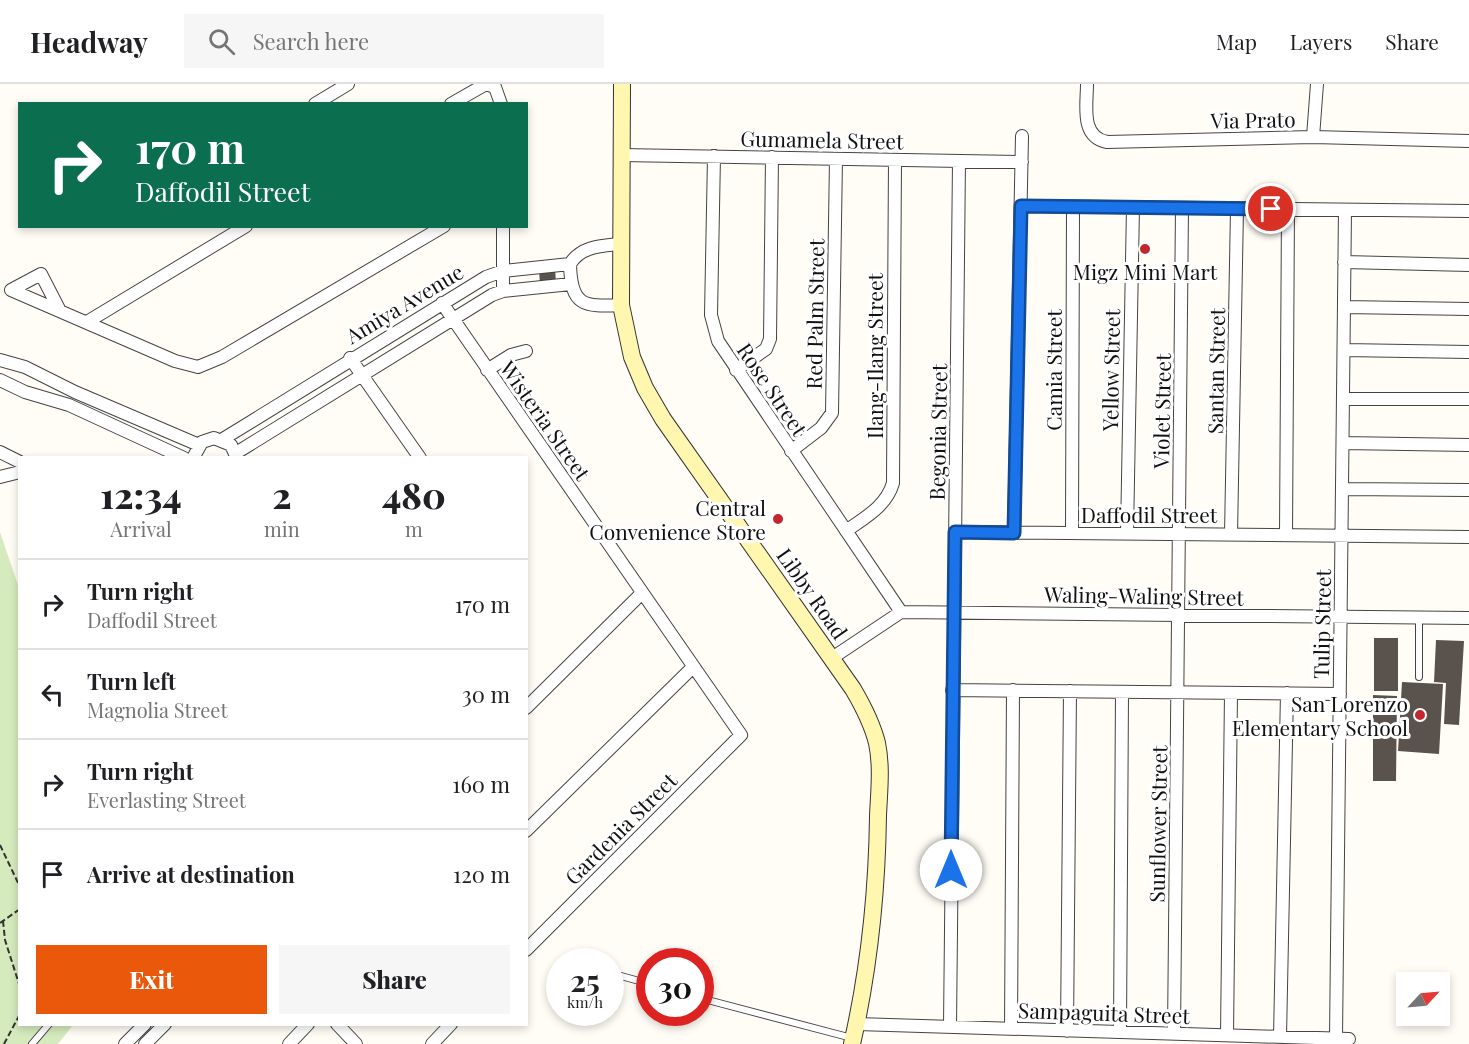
<!DOCTYPE html>
<style>
body{margin:0;font-family:"Playfair Display",serif;background:#f6f6f6;color:#202124;height:100vh;display:flex;flex-direction:column;font-size:22px;white-space:nowrap}
*{box-sizing:border-box;margin:0}
p{font-size:20px;color:#757577}
.icon{flex:none;width:33px;height:33px;fill:none;stroke:currentColor;stroke-width:2;stroke-linecap:round;stroke-linejoin:round}
.map{position:relative;flex:1;overflow:hidden}
.drawer{position:absolute;left:18px;top:372px;width:510px;height:570px;display:flex;flex-direction:column;background:#fff;border-radius:0px;box-shadow:0 3px 9px #0003}
.drawer>*{flex:none}
.hud{position:absolute;left:18px;top:18px;width:510px;height:126px;border-radius:0px;box-shadow:0 3px 9px #0003;background:#0b6e4f;color:#fff;overflow:hidden}
.needle{width:39px;rotate:64deg}
.controls{position:absolute;left:1396px;top:888px;display:grid;gap:12px}
.controls a{display:grid;place-items:center;width:54px;height:54px;border-radius:0px;background:#fff;box-shadow:0 3px 9px #0003;font-size:30px}
.speed{position:absolute;left:546px;top:864px;display:flex;gap:12px;font-size:30px;font-weight:700;text-align:center}
.speed>*{display:grid;place-content:center;width:78px;height:78px;border-radius:50%;background:#fff;box-shadow:0 3px 9px #0003;line-height:1}
.speed small{font-size:15px;font-weight:400}
.speed .limit{border:9px solid #d22;background:#fff;color:#111}
.pin{position:absolute;display:grid;place-items:center;width:51px;height:51px;color:#fff;margin:-26px;border:3px solid #fff;border-radius:50%;box-shadow:0 2px 6px #0007}
.me{position:absolute;width:66px;margin:-33px;rotate:0deg;stroke-linejoin:round;filter:drop-shadow(0 0 4px #0008)}
.turn{display:flex;align-items:center;gap:21px;height:126px;padding:0 18px;font-size:27px}
.turn .icon{width:78px;height:78px;stroke-width:2.5}
.turn b{display:block;font-size:42px;line-height:51px}
.eta{display:flex;justify-content:space-evenly;align-items:center;height:102px;text-align:center}
.eta b{font-size:36px;font-weight:800;line-height:42px}
.button{display:flex;gap:12px;margin-top:auto;padding:12px 18px}
.button a{flex:1;height:69px;border-radius:0px;background:#ea580c;color:#fff;font-size:24px;font-weight:800;line-height:69px;text-align:center}
.button a+a{background:#f6f6f6;color:#202124}
ul{padding:0;list-style:none}
li{display:flex;align-items:center;gap:18px;height:90px;padding:0 18px;border-top:2px solid #e0e0e0}
li div{flex:1}
li b{display:block;font-size:22px}
li em{font-style:normal}
header{display:flex;align-items:center;gap:36px;box-sizing:border-box;height:84px;padding:0 30px;background:#fff;border-bottom:2px solid #e0e0e0}
header strong{font-size:28px}
nav{display:flex;gap:33px;margin-inline-start:auto;font-size:21px}
.search{width:420px;height:54px;background:#f6f6f6;display:flex;align-items:center;gap:15px;box-sizing:border-box;padding:0 21px;border-radius:0px;color:#757577;font-size:22px}
.map>svg:first-child{display:block}
</style>
<header>
<strong>Headway</strong>
<div class="search"><svg class="icon" aria-label="search" viewBox="0 0 24 24"><circle cx="10" cy="10" r="6"/><path d="M15 15l6 6"/></svg>Search here</div>
<nav><a>Map</a><a>Layers</a><a>Share</a></nav>
</header>
<div class="map">
<svg width="1469" height="960" viewBox="0 0 1469 960">
<rect width="100%" height="100%" fill="#fffdf5"/>
<path fill="#d5ebbd" d="M0 448 20 507V940L73 941 58 960H0Z"/>
<path fill="#5a524d" d="M555 184 556 199 540 201 539 185Z
M1374 554H1398V607H1374Z
M1436 556 1464 557 1459 641 1444 640 1446 599 1434 598Z
M1402 598 1443 600 1439 670 1398 667Z
M1373 611 1397 612 1396 697H1373Z"/>
<g fill="none" stroke-linecap="round" stroke-linejoin="round">
<defs>
<path id="service" d="M1419 534V593
M621 892 650 900
M700 914 852 954
M32 960 49 940"/>
<path id="minor" d="M1087 0C1087 21 1080 53 1107 58L1313 53 1469 57
M315 20 348 0
M451 20 486 0 495 3 501 20
M1313 53 1317 0
M621 71 1022 78
M714 72 711 231 718 257 901 528
M1021 122 1469 127
M503 142V207
M1344 178 1469 181
M570 180C571 222 583 223 621 221
M11 206 175 277 198 283 222 273 444 142
M11 206 41 190 60 227
M442 219 741 651 526 866
M1344 223 1469 225
M87 238 246 142
M1344 266 1469 268
M350 274 420 374
M0 276 25 283 75 308 199 361
M487 286 511 271 526 267
M736 286 766 265 770 255 772 73
M0 296 25 308 69 321 184 374
M1343 315H1469
M223 355 486 193 503 187 570 180C581 162 601 162 620 160
M1343 359 1469 361
M791 367 821 344 832 329 836 75
M0 368 20 378
M236 369 492 211 503 207 571 200
M193 374 202 358 214 354 231 361 237 374
M0 393 20 388
M1342 405 1469 406
M846 447C864 434 886 423 893 399L895 76
M955 448 1469 453
M1014 449 1022 52
M1072 449 1073 123
M1127 450 1133 123
M1231 451 1237 125
M1286 451 1288 125
M832 574 901 528 1469 534
M952 606 1340 610
M526 624 642 509
M526 747 693 583
M337 940 356 960
M857 940 1349 955
M950 943 959 77
M1011 945 1013 606
M1067 947 1070 607
M1120 948 1122 608
M1174 950 1182 124
M1227 951 1231 609
M1280 953 1287 609
M1336 954 1345 126
M125 960 145 940
M145 960 165 940
M289 960 308 940
M432 960 451 940"/>
<path id="secondary" d="M622 0 621 221 632 273 645 304 663 335 853 605C863 622 872 639 877 659 882 683 879 708 878 732 877 809 869 885 852 960"/>
</defs>
<use href="#service" stroke="#444" stroke-width="8"/>
<use href="#minor" stroke="#444" stroke-width="14"/>
<use href="#secondary" stroke="#333" stroke-width="18"/>
<path stroke="#333" stroke-width="2" stroke-dasharray="6 3" stroke-linecap="butt" d="M0 761 20 803
M3 837 5 856 20 903
M0 839 20 825
M4 960 20 930"/>
<use href="#service" stroke="#fff" stroke-width="6"/>
<use href="#minor" stroke="#fff" stroke-width="12"/>
<use href="#secondary" stroke="#fff6b0" stroke-width="16"/>
</g>
<g fill="none" stroke-linecap="round" stroke-linejoin="round">
<defs>
<path id="route" d="M951 786 955 448 1014 449 1021 122 1271 125"/>
</defs>
<use href="#route" stroke="#114b97" stroke-width="15"/>
<use href="#route" stroke="#1a73e8" stroke-width="10"/>
</g>
<g fill="#c4262e" stroke="#fff" stroke-width="2">
<circle cx="1145" cy="165" r="6"/>
<circle cx="778" cy="435" r="6"/>
<circle cx="1420" cy="631" r="6"/>
</g>
<g text-anchor="middle" dominant-baseline="central" stroke-width="6" stroke-linejoin="round" paint-order="stroke">
<g font-size="21" fill="#111" stroke="#fff">
<text transform="translate(1253 35) rotate(-1)">Via Prato</text>
<text transform="translate(822 55) rotate(1)">Gumamela Street</text>
<text transform="translate(404 219) rotate(-31)">Amiya Avenue</text>
<text transform="translate(814 230) rotate(-89)">Red Palm Street</text>
<text transform="translate(874 272) rotate(-90)">Ilang-Ilang Street</text>
<text transform="translate(1053 286) rotate(-90)">Camia Street</text>
<text transform="translate(1110 286) rotate(-89)">Yellow Street</text>
<text transform="translate(1215 287) rotate(-89)">Santan Street</text>
<text transform="translate(773 305) rotate(56)">Rose Street</text>
<text transform="translate(1161 327) rotate(-89)">Violet Street</text>
<text transform="translate(546 336) rotate(55)">Wisteria Street</text>
<text transform="translate(937 348) rotate(-89)">Begonia Street</text>
<text x="1149" y="430">Daffodil Street</text>
<text transform="translate(813 509) rotate(55)">Libby Road</text>
<text transform="translate(1144 511) rotate(1)">Waling-Waling Street</text>
<text transform="translate(1321 540) rotate(-89)">Tulip Street</text>
<text transform="translate(1157 740) rotate(-89)">Sunflower Street</text>
<text transform="translate(620 744) rotate(-45)">Gardenia Street</text>
<text transform="translate(1104 928) rotate(2)">Sampaguita Street</text>
</g>
<g font-size="21" fill="#111" stroke="#fff" text-anchor="end">
<text x="1145" y="187" text-anchor="middle">Migz Mini Mart</text>
<text x="766" y="423">Central<tspan x="766" dy="24">Convenience Store</tspan></text>
<text x="1408" y="619">San Lorenzo<tspan x="1408" dy="24">Elementary School</tspan></text>
</g>
</g>
</svg>
<div class="controls">
<a><svg class="needle" viewBox="-14 -14 28 28"><path d="M0-13l5 13h-10z" fill="#e53935"/><path d="M0 13l5-13h-10z" fill="#757577"/></svg></a>
</div>
<div class="speed"><div>25<small>km/h</small></div><div class="limit">30</div></div>
<div class="pin" style="left:1271px;top:125px;background:#d93025"><svg class="icon" aria-label="arrive" viewBox="0 0 24 24"><path d="M6 21V4h12l-3 4 3 4H6"/></svg></div>
<svg class="me" style="left:951px;top:786px" viewBox="-20 -20 40 40"><circle r="19" fill="#fff"/><path d="M0-13L10 11 0 6-10 11z" fill="#1a73e8"/></svg>
<div class="hud">
<div class="turn"><svg class="icon" aria-label="right" viewBox="0 0 24 24"><path d="M7 20v-9h11M14 6l5 5-5 5"/></svg><div><b>170 m</b>Daffodil Street</div></div>
</div>
<section class="drawer">
<div class="eta">
<div><b>12:34</b><p>Arrival</p></div>
<div><b>2</b><p>min</p></div>
<div><b>480</b><p>m</p></div>
</div>
<ul>
<li><svg class="icon" aria-label="right" viewBox="0 0 24 24"><path d="M7 20v-9h11M14 6l5 5-5 5"/></svg><div><b>Turn right</b><p>Daffodil Street</p></div><em>170 m</em></li>
<li><svg class="icon" aria-label="left" viewBox="0 0 24 24"><path d="M17 20v-9H6M10 6l-5 5 5 5"/></svg><div><b>Turn left</b><p>Magnolia Street</p></div><em>30 m</em></li>
<li><svg class="icon" aria-label="right" viewBox="0 0 24 24"><path d="M7 20v-9h11M14 6l5 5-5 5"/></svg><div><b>Turn right</b><p>Everlasting Street</p></div><em>160 m</em></li>
<li><svg class="icon" aria-label="arrive" viewBox="0 0 24 24"><path d="M6 21V4h12l-3 4 3 4H6"/></svg><div><b>Arrive at destination</b></div><em>120 m</em></li>
</ul>
<div class="button"><a>Exit</a><a>Share</a></div>
</section>
</div>
